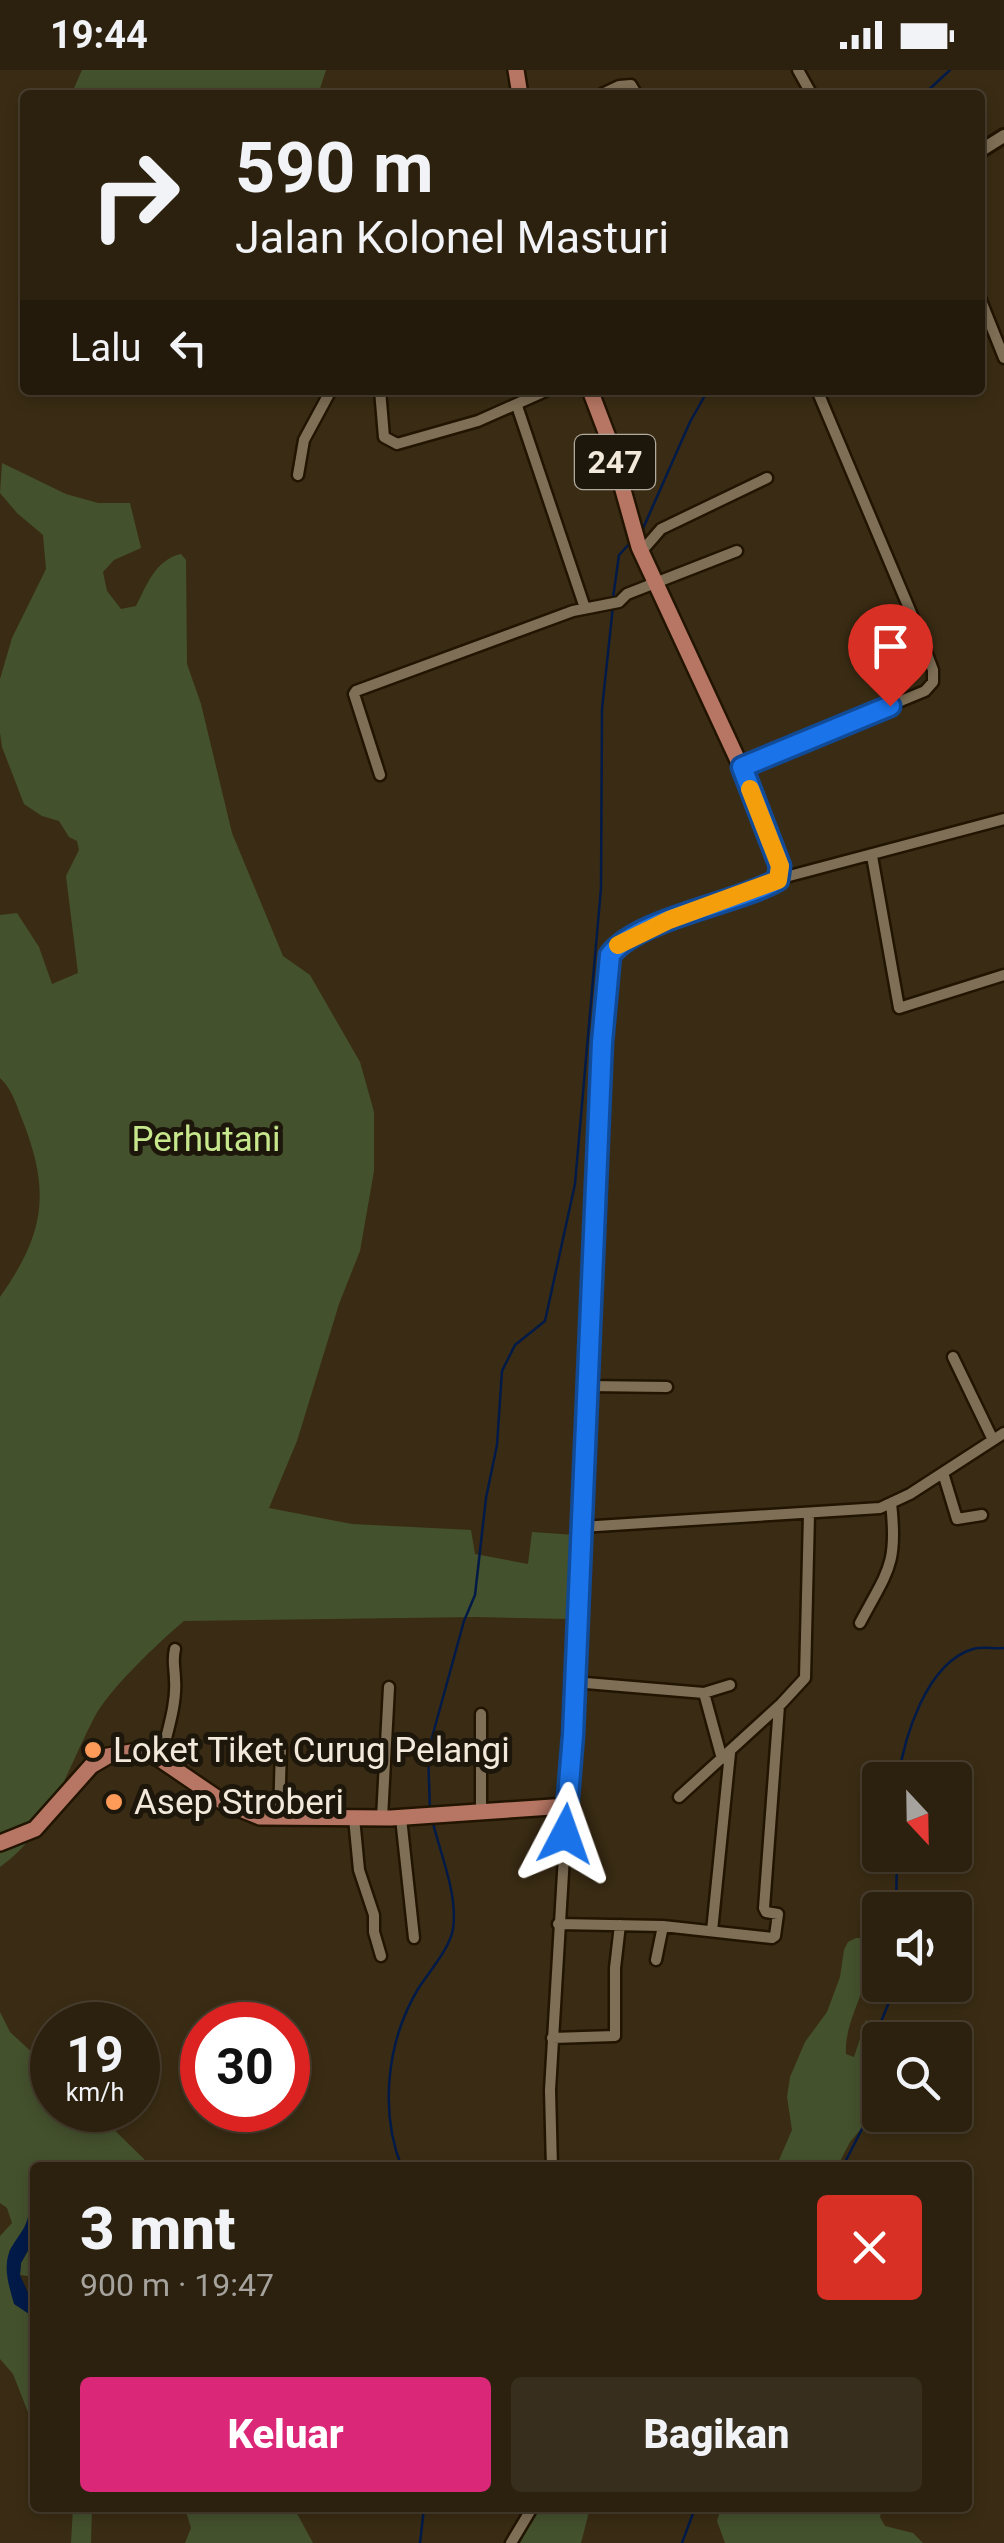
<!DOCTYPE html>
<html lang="id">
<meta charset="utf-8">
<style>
body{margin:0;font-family:Roboto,sans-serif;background:#382e1d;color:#f1f3f6;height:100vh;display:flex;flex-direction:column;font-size:38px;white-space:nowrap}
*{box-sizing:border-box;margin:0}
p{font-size:32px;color:#a6a39e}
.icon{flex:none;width:55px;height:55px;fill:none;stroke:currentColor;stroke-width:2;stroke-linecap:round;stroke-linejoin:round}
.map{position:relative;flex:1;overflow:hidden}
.sheet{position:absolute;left:30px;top:2092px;width:942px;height:350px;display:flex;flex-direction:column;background:#2c210f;border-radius:10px;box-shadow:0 5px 15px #0003,0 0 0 2px #483e2f}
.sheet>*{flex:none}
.banner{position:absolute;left:20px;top:20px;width:965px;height:305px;border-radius:10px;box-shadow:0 5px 15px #0003,0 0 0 2px #483e2f;background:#2c210f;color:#f1f3f6;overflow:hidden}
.needle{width:65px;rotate:158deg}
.controls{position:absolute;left:862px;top:1692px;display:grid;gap:20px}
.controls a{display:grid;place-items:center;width:110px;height:110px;border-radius:10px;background:#2c210f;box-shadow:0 5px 15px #0003,0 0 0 2px #483e2f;font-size:50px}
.speed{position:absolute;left:30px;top:1932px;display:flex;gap:20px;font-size:50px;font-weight:700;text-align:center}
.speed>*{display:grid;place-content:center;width:130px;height:130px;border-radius:50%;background:#2c210f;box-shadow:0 5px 15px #0003,0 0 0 2px #483e2f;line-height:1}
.speed small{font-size:25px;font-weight:400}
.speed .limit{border:15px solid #d22;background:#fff;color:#111}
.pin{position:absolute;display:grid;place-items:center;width:85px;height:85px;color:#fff;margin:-102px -42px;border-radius:50% 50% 50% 0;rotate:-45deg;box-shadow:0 0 10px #0007}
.pin .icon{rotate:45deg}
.me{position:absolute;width:110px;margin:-55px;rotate:4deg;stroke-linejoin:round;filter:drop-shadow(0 0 8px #0008)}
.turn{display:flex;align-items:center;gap:35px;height:210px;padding:0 50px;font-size:45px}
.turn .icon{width:130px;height:130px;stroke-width:2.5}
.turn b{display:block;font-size:70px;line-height:85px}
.then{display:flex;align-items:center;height:95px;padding:0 50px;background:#0003;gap:20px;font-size:38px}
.round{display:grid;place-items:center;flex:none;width:105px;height:105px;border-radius:10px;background:#382e1d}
.headline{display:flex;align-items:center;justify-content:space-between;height:170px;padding:0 50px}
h1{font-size:60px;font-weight:800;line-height:75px}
.action{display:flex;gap:20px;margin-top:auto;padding:20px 50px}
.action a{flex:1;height:115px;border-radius:10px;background:#db2777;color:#fff;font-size:40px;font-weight:800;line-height:115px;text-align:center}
.action a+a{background:#382e1d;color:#f1f3f6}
.status{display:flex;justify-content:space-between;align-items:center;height:70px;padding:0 50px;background:#2c210f;direction:ltr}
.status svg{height:28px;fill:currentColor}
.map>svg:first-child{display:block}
</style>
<div class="status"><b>19:44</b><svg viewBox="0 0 49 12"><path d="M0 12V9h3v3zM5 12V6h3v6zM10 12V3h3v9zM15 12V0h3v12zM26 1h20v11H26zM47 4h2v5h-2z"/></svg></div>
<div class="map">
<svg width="1004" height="2473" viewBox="0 0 1004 2473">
<rect width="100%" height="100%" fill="#3a2c14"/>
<path fill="#44512d" d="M82 0H326L318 25H71Z
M2 393 66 424 98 433H130L141 478 114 490 103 502 107 521 121 539 136 536C147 515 155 490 181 484L186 490 187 594 201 634 232 763 283 886 310 905 360 992 374 1042V1101L360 1181 339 1234 297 1371 269 1438 352 1454 471 1460 475 1484 528 1494 532 1462 575 1465 569 1549 476 1547 184 1551C159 1572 108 1620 94 1648 67 1699 49 1763 0 1797V1227C45 1163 51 1122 22 1049 16 1034 12 1019 0 1008V845L17 843 39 877 52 914 78 903 66 806 79 780 77 771 69 767 59 751 42 746 24 734 2 677 0 663V609L12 568 46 499 43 465 17 443 0 423Z
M856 1868H865C881 1906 843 1945 846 1984L854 1987 866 1950 870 1954 871 2005 865 2054 850 2072 837 2097H776L792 2060 787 2027 790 2007 805 1972 827 1942 840 1907 844 1880 848 1872Z
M0 1942 10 1962 52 2001V2040H94L144 2089 148 2097 35 2098V2144L29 2143 26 2160 9 2181 29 2244 35 2238V2360L13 2304 0 2289V2166L12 2153 7 2138 0 2133Z
M35 2168V2207L20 2205 21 2193Z
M73 2438H92L91 2473H71Z
M185 2438H294L313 2473H185L191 2458Z
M538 2438H590L581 2473H520Z
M721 2438H882L880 2447 885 2456 913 2463 923 2473H725L717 2451Z"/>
<path fill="#021a48" d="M29 2143 35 2144V2168L21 2193 20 2205 35 2238 29 2244 14 2234C9 2216 2 2196 11 2178 19 2164 26 2159 29 2143Z"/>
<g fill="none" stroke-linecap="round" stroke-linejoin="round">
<path stroke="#021a48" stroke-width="2.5" d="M923 25 950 0
M641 463 690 352 708 320
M613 528 619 485 631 472
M898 1710C904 1668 926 1593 973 1579 983 1576 994 1579 1004 1578
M430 1741 428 1682 464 1551 475 1525 486 1428 497 1375 502 1301 515 1275 545 1251 575 1114 601 818 602 639 613 536
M896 1840 897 1785
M402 2098C379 2041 387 1971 418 1919 429 1902 450 1878 453 1859 458 1825 441 1786 433 1753
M842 2098 864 2055 874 1969 896 1915
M420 2473 424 2438
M682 2473 695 2438"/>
<defs>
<path id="minor" d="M798 0 812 25
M600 25 619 16 631 15 637 25
M980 228 1004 288
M380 320 384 367 397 374 478 351 548 320
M517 336 585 538
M298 405 304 370 331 320
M641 482 661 459 767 408
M741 697 925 621 933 612V600L914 550 817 320
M380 705 354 624 356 621 573 541 619 532 627 524 737 481
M872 786 899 938 1004 905
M778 809 1004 749
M953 1287 993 1370
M587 1316 667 1317
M943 1403 957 1449 982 1445
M581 1457 880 1438 910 1424 1004 1363
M860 1553C888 1500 898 1495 891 1433
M574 1612 704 1623 730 1615
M704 1623 722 1689
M161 1689C166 1665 177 1635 175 1610 175 1598 172 1592 175 1579
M679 1727 781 1634 805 1608 809 1444
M481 1741V1644
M279 1748 281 1677
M354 1748 359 1800 374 1845V1862L381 1886
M382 1748 389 1617
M401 1748 414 1868
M558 1854 663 1856 656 1890
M663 1856 772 1868 775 1866 778 1844 766 1842 764 1838 779 1636
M712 1861 730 1683
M552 1968 615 1966V1898L620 1855
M552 2098 550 2020 567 1736
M511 2473 532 2438"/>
<path id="tertiary" d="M980 81 1004 66"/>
<path id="primary" d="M516 0 520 25
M0 1773 35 1759 91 1696 108 1686 137 1681 154 1685 223 1732 260 1747 391 1748 567 1736 608 896 618 876 669 850 770 814 778 809 780 796 741 697 639 477 609 370 590 320"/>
</defs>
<use href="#minor" stroke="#211400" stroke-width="15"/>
<use href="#tertiary" stroke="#211400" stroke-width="18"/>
<use href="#primary" stroke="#211400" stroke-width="20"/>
<use href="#minor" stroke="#7f6f56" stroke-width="10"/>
<use href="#tertiary" stroke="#7f6f56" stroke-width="12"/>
<use href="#primary" stroke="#b67663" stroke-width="15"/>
</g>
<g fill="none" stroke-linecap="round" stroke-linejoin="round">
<defs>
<path id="route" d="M565 1764 573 1665 602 972 610 885C638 848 736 834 778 810L780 796 742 697 890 636"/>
</defs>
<use href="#route" stroke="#114b97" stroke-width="25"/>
<use href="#route" stroke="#1a73e8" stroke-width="18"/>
<path stroke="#f59e0b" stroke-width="18" d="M618 875 669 850 778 810 780 796 750 719"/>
</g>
<g fill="#fe9b59" stroke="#1c160b" stroke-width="4">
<circle cx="93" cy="1680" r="10"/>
<circle cx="114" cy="1732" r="10"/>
</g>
<g text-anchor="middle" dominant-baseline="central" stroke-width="10" stroke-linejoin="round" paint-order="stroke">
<rect fill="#1c160b" stroke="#b2aa9d" stroke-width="2.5" x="575" y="365" width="80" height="54" rx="8"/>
<g font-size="32" font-weight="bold" fill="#f2e9db">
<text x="615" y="392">247</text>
</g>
<g font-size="35" fill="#c7e78d" stroke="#1c160b">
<text x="206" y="1069">Perhutani</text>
</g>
<g font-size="35" fill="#f2e9db" stroke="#1c160b" text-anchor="start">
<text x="113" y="1680">Loket Tiket Curug Pelangi</text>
<text x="134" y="1732">Asep Stroberi</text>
</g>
</g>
</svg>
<div class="controls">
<a><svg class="needle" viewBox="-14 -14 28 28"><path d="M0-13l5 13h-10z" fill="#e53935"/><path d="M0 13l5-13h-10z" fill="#a6a39e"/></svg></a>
<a><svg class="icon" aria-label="sound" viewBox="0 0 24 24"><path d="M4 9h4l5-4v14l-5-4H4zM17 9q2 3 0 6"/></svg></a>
<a><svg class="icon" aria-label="search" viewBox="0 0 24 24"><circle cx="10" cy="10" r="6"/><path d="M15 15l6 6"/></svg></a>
</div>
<div class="speed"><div>19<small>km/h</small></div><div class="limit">30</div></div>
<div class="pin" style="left:890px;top:636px;background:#d93025"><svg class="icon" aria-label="arrive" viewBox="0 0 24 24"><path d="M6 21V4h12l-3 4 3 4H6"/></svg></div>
<svg class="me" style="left:565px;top:1764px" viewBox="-20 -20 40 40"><path d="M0-17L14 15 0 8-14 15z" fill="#1a73e8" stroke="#fff" stroke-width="4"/></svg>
<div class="banner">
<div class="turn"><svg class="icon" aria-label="right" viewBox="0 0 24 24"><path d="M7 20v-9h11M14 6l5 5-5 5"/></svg><div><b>590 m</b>Jalan Kolonel Masturi</div></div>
<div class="then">Lalu<svg class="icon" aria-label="left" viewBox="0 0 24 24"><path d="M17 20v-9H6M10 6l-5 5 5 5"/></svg></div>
</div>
<section class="sheet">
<div class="headline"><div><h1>3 mnt</h1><p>900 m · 19:47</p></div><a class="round" style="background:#d93025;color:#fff"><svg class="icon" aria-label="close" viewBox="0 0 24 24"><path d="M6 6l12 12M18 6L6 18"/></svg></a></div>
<div class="action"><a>Keluar</a><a>Bagikan</a></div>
</section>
</div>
